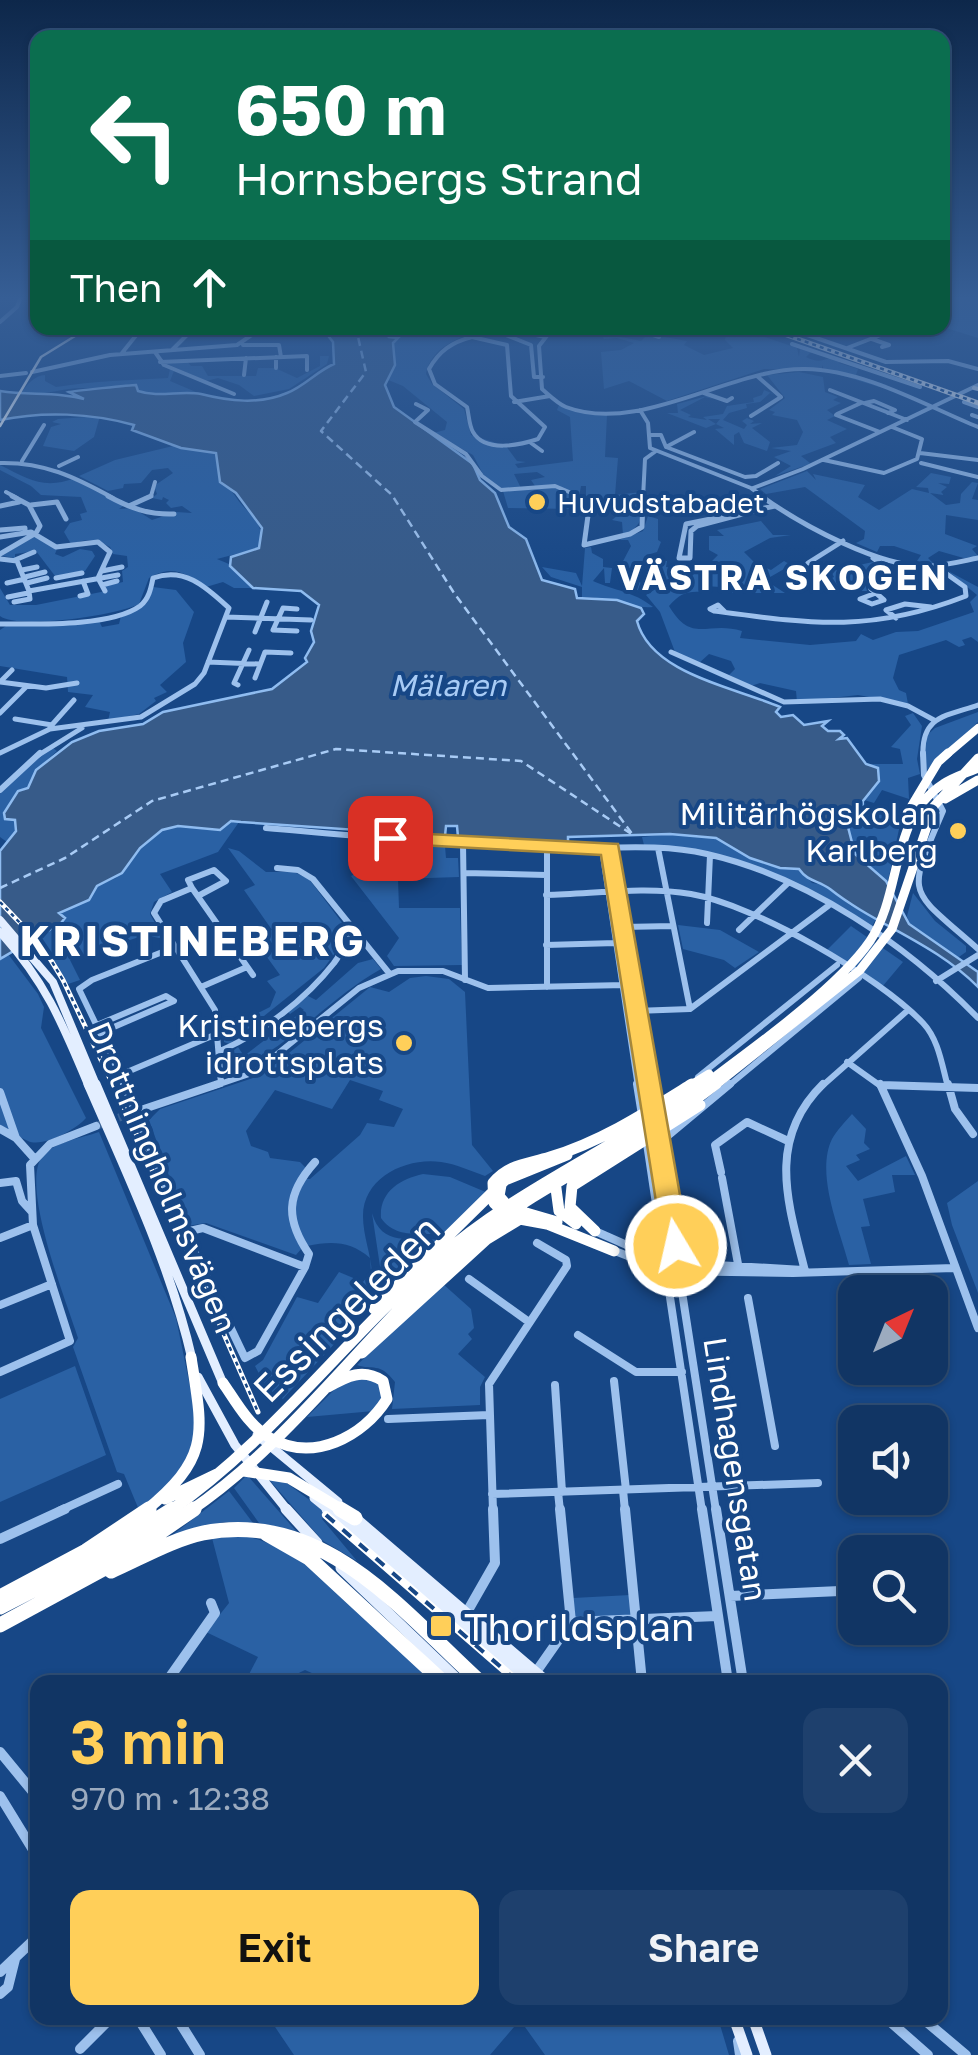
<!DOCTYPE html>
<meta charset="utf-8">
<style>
body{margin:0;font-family:"Golos Text",sans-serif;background:#1e406d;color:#f1f3f6;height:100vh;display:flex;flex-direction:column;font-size:38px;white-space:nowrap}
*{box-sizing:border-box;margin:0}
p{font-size:32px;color:#9cabbf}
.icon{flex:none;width:55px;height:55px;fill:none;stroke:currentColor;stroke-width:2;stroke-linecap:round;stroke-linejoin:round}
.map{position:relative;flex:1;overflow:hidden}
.details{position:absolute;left:30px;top:1675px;width:918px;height:350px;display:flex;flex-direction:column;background:#113564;border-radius:20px;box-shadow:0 2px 8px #0004,0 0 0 2px #305078}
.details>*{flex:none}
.top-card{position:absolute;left:30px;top:30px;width:920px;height:305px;border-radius:20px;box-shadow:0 2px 8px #0004,0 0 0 2px #305078;background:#0b6e4f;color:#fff;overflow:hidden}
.needle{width:65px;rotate:43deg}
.fabs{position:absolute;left:838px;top:1275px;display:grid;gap:20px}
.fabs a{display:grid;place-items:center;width:110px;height:110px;border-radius:20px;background:#113564;box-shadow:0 2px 8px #0004,0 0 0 2px #305078;font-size:50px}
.pin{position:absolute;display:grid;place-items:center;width:85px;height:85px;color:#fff;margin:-42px;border-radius:20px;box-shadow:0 5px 15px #0006}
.me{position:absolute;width:110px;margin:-55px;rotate:351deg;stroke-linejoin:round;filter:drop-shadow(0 0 8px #0008)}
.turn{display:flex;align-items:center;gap:35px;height:210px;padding:0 40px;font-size:45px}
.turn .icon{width:130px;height:130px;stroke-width:2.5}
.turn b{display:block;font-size:70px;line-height:85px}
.then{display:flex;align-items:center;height:95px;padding:0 40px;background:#0003;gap:20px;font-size:38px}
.round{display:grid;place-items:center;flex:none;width:105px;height:105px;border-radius:20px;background:#1e406d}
.summary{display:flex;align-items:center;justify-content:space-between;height:170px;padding:0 40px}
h1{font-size:60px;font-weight:600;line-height:75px;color:#ffcf59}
.action{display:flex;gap:20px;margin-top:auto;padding:20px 40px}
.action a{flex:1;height:115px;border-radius:20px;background:#ffcf59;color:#111;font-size:40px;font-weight:600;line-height:115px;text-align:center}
.action a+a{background:#1e406d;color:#f1f3f6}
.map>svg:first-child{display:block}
</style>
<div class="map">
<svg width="978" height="2055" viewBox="0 0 978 2055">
<rect width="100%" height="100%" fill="#174786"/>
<path fill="#2a61a4" d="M942 296H978V338L943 327Z
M378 328H467L481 332C461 335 430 348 426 374L432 384 464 409 471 435 506 446 517 461 526 462 515 464 518 468 573 461 570 417 557 410 559 405 607 415 605 457 618 458 615 495 642 492C642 514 645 526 623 535L622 522 612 520 618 515 617 506 596 504 595 499 586 497V486H581L577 509 508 508 503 491 554 485 535 486 531 480 545 477 537 472 514 474 521 488 501 490 484 476 473 455 433 433 445 430 447 422 403 386 386 379 395 365 393 342 397 338 389 337Z
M711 328H739L797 348 799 357 800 348 812 351 806 357C816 362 821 362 831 357L842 360 839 363 858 369 856 375 887 385 879 387 824 370 822 365V370L764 369 667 401 629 381 604 389 601 352 621 350 634 343 617 338 604 339 601 333 641 341 648 334 687 341 684 345 704 355 733 348 725 340 726 335Z
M320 356H329L327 364 289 389 254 396 239 385 218 378 206 381 165 363 187 361 191 366H202L208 376H256L258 368H275L297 378 320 366Z
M170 369 174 371 170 381 210 398 146 394 130 384C112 389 100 389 82 388 62 388 44 396 21 394 26 385 35 375 45 375V381L56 387C95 381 131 380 168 378Z
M799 372 823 377 825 392 838 397 833 400 841 403 827 410 835 416 827 420 847 429 830 437 836 443 801 456 810 463 807 465 775 476 791 466 774 457 791 451 771 448 797 445 803 432 797 420 772 415 775 412 769 410 785 398 767 375Z
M764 390 776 395 770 393 760 402 746 404 747 408 729 413 723 420 744 429 747 425 742 421 747 418 754 421 750 424 762 423 752 428 770 442 767 451 744 443 739 432 734 435V445L715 429 724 428 716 424 720 419H708L716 424 706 428 667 413H678L677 404 707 396 713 399 705 397 680 410 691 415 688 417 707 420 703 417 723 414 727 406 754 402 753 398 762 395Z
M100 416 94 437 74 451 43 446 51 427 61 424 52 422 58 419Z
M173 446 216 453 220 482C232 488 234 496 242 505 256 521 265 526 259 548L217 559 229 564 253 588H234L223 582 206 587C186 573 172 564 149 578L139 604C119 615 17 630 0 616V588L10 605H36L106 591 105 586 123 582 122 571 128 567 127 556 113 554 110 547C96 539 87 538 71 544L64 532 70 523 82 520 80 514 87 512 81 497 41 495 31 486 0 470V465C28 479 44 490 75 478L126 504 119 509 133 508 152 520 176 512 192 513 182 506 171 508 166 503 169 500 163 497 162 500 152 498 157 494 154 486 173 473 168 468 152 470 141 483 124 484 123 488 108 491 79 476 115 460Z
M807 471 816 480 813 474 865 485 858 497 879 510 912 489 929 493 928 488 916 487 931 473 951 477 949 484 938 483 947 487 941 492 944 495 930 493 946 505 960 503 961 494 972 482 978 483 972 499 978 500V520L946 515 945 534 977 546 972 549 978 556 967 559 939 551 928 558 934 564 917 561 921 555 894 546H880L877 552 856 543 864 539 865 531 805 487 766 494 760 489Z
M648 516 658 519V540L661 542 657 552 647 555 649 565 640 568V583L652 574 657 560 667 561 666 567 691 571 696 563 711 562 718 555 709 550V536H724L717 530 761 521 773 535H791L770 538 744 552 755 563 771 570 784 561 791 565 765 580 785 593H732L733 588 706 586 702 592C686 591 680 594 669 606 692 645 707 620 742 631L740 638 810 645 856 641 861 634 873 640 896 632 918 631 974 612 970 602 977 595 948 571 978 587V642L971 637 962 640 965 645 959 647 946 640 899 655 893 678 899 690 906 693 908 704 858 695 797 702 796 691 760 683 751 686 729 675 735 669 731 661 709 654 698 664 675 652 660 612 646 595 659 587 643 593 632 587 631 569 621 565 631 546 628 540H619L643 531Z
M34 536 57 549 55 554 63 557 80 549 92 551 95 556 85 571 55 576 36 551 15 554V558L2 556Z
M591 547 592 553 603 559V567L612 568 610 583H605L604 568 593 581C615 591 633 591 653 607 628 609 607 596 582 597V587L551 577 542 567 576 573 582 586 585 548Z
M873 562 886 572 864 581 867 591H844L832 582 821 583 834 577 831 571Z
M153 587 176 590 194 612 183 643 186 662 160 685 167 692 154 698 156 701 139 714 108 721 110 712 85 707 93 695 68 692 67 677 0 666V630L6 626 98 619 102 627 119 624 121 616 147 603Z
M978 712V722L926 771 924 738 935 728Z
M913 713 922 726 917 759 920 774 908 778 909 799 882 790 874 803 864 800 879 781 878 768 866 764H903L900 749 891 747 911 725 905 716Z
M50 746 57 751 36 770 28 788 18 791 4 813 15 819V836L7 842 0 837V794Z
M863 803 902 815 887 886 876 871 855 854 843 813 849 808 862 811Z
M231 821 239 822 218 852 160 874 172 892 154 902 150 914 164 939 145 935 70 960 80 980 68 984 37 936 61 923 58 913 97 886 116 878 140 848 162 830 178 826 211 830Z
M670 834 718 839 750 858 780 868 799 869 812 883 825 885 851 906 877 917 871 928C798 885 731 846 644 845L642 837Z
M390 841 445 846 446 858H458L459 877 398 879 399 908H460L462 965 394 966 387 956 399 938 351 876 385 859Z
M228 848 239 851 266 872H294L309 879 343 924 335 953 324 968 229 1044 224 1042V1030L270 1007 276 992 267 981 280 975 253 938 272 930 244 890 255 885Z
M913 893 935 921 966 946V952L956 959 909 924 907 916Z
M678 925 720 930 759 952 735 968 724 960 683 949Z
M851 926 903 962 882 987 826 951Z
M8 954 38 994 44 1007 41 1028 86 1118C77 1129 43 1148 28 1141 19 1137 10 1131 0 1126V959Z
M373 959 381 969C327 999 285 1053 227 1073L229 1054 238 1047 244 1056 304 1010 300 1007 290 1014 287 1011 306 995 316 1000 358 963Z
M426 976 449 979 465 992 472 1145 493 1171 485 1176C471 1171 456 1164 441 1162 407 1157 363 1177 363 1216 363 1245 380 1270 367 1299 354 1328 305 1374 283 1399L267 1389 255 1366 263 1360 297 1297 318 1303 339 1272 363 1282 371 1272 370 1258C350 1241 332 1241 307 1246 291 1216 292 1209 305 1179H310L360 1135 367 1123 394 1127 403 1109 379 1100 383 1091 350 1080 332 1109 275 1090 246 1131 251 1146 268 1152 270 1158 300 1162 306 1168C291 1204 282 1212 302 1248L296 1255 206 1223 187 1226 149 1120 160 1109 262 1075 370 987 389 992 410 978Z
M852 1114 866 1129 864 1143 870 1149 856 1155 860 1160 846 1166 858 1181 906 1156 915 1175H892L895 1192 863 1199 870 1226 861 1227 871 1264 849 1265C840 1230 815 1174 832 1139 837 1130 845 1122 852 1114Z
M99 1132 176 1318 192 1396 196 1441 175 1478 139 1510 124 1474 117 1472 73 1347 78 1338C67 1303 20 1186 42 1157 53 1142 82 1138 99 1132Z
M423 1174 450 1177 488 1193 444 1234C422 1233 395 1239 381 1218 379 1192 400 1179 423 1174Z
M978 1181V1293L952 1225 947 1203Z
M372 1213C381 1247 411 1237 438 1240L376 1301 381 1273Z
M443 1284 471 1309 474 1328 468 1334 472 1339 458 1354 485 1377 480 1387V1405L392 1409 395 1382C379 1361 373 1371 357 1365Z
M75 1366 106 1455 0 1502V1399Z
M363 1376 380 1385 383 1395 374 1411 307 1417 338 1386Z
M247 1475 296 1531 259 1523 234 1488Z
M265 1475 288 1484 327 1513 322 1519 357 1561 323 1541Z
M229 1491 253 1523 223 1522 166 1540Z
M245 1536C318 1552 380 1632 433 1682H332L305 1670 280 1682H245L258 1657 206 1632 229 1603 212 1538Z
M630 1595 632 1615 575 1618 573 1598Z
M269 2018H718L729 2055H545L520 2020 490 2055H294Z"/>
<path fill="#375b89" stroke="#8fbcf0" stroke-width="2.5" d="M322 328H378L389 337 398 338 393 343 395 365 385 385 394 407 473 464 480 480 495 493 509 527 526 539 542 580 575 589 577 598 617 600 641 608 644 614 637 621C651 674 734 687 780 707L776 712 781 717 793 715 804 725 828 721 822 726 828 731H840L844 735 839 739 847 738 866 764 878 768 879 781 863 801 862 811 849 808 843 813 852 820 848 827 855 854 886 881 909 924 978 972V987C935 943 875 925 830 889 818 880 808 882 799 869L780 868 750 858 716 838 670 834 568 837V844L458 837 457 826H446L445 836 241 822 231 821 220 830 178 826 162 830 140 848 122 873 97 886 89 900 59 913 65 918 61 923 0 959V851L16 831 15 820 5 819 4 813 18 791 28 788 36 770 72 742 99 731 143 724 163 712 272 689 307 662 305 658 314 642 311 631 319 605 301 591 253 588 230 566 231 557 259 548 262 528 236 493 220 482 216 453 181 448 132 430 134 425C91 413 43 411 0 420V391C29 396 55 391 84 399L69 392C73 391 131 385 136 385L138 391C159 398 181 390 201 394 229 401 259 405 287 393 305 386 317 371 334 364L333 342Z"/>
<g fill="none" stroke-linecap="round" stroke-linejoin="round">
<path stroke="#a8cbf5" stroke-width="2.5" stroke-dasharray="8 5" stroke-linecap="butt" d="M0 888 65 858 152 801 336 749 521 761 633 835 454 593 392 495 321 431 366 372 356 328"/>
<path stroke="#3a6398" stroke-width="8" stroke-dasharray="8 4" stroke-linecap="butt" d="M96 1126 129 1114"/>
<path stroke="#9dc1ed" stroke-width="4" d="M0 322 17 307 21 296
M505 328 496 331 531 345 534 377H543
M505 328 545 337
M553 328 539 346 542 389C549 395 558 404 566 407 640 435 730 368 805 369 865 370 924 405 978 427
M633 328 659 337
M787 328 886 362 948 361 978 369
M472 337 507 345 511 396 545 427 538 439C520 445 485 453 473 432 469 425 469 415 467 407L435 384 429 369C439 351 452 342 472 337Z
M872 339 889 345 882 347
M792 344 920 387
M243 345H279L281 357
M847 348 899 328
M172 350 194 328
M155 352 164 365 234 394
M122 353 142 328
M276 357V368
M160 362 307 356V370
M32 372 110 355 237 345 262 328
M244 375 246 358
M0 376 26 373
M830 390 907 420
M704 393 727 401 732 398
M514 402 550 396
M964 402 978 407
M865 403 874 401 895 410 888 413
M416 404 428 410 415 422 466 454 482 476 501 490 555 486 583 498
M640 410 648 423 650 448 751 488 765 498
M837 414 861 403
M836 415 880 432
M972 415 978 417
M751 416 781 397 757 376
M649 435H661L666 447 745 477 756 476 778 463
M531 443 542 451
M666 447 694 432
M920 453 978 460
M824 460 884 473 917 459 922 439 892 427
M22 461 44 425
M0 463C44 462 75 477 113 498
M921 463 978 477
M59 466 78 457
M753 488 803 469 978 385
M6 492 17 498
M146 498 151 496 155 482
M643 498 645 459 656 451"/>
<path stroke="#9dc1ed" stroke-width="5" d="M108 496C130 508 149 515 174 514
M577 496 590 501 584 545 630 534 642 527 643 496
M761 496C800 524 883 570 932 566 947 565 963 561 978 558
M31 505 57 502 66 519
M131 505 151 496
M0 506 19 502
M766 508 697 526 691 531 690 558H679L686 524 775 506
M0 530 25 528V532
M0 537 31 532 56 547 98 542 110 552 98 578 105 591
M0 554 36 533 40 526 29 505 12 496
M873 558 908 584
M0 559 17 561 29 591 118 575
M15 560 34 552
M808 563 843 541
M22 570 37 567
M102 571 122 567
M25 577 45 572
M56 578 82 573
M7 583 25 579
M27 583 47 578
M102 585 117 581
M871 589 876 593
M876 593 884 600 872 604 860 599Z
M80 596 88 594 83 581
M8 597 28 593
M14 602 30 599 29 591
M297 609 283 608 273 630 297 631
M725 612 718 605 710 609 714 611C812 624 871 633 966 596L965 587 937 567
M226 617 311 620
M896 618 886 610 905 604 931 607
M0 624C35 624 111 627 140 606 149 599 151 588 153 578 185 566 207 588 229 608L204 673 195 684 141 717 50 729 0 753
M255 632 267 602
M671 652 784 702 880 699 908 706 934 720
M208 662 259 664
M255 678 265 652 291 653
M1 681 12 670
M0 682 46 688 77 683
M238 685 234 683 249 650
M0 713 27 686
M15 719 52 725
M50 727 74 700
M37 756 82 728
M923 756C921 716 946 716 978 705"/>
<path stroke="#9dc1ed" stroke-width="6" d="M923 753 924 775 943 811C905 899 908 887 978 949
M0 790 40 753
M266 828C360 836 453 845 547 848 600 850 655 842 707 854 808 877 907 945 978 1018
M463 844 465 980
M547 848V987
M658 848 690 1009
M602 849 638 1087
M611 849 648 1087
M277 868 298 870 313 879 389 973
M464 873 546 875
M192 888 161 901 154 913 215 1010 221 1084
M192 888 253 975
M192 888 188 880 214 870 226 881 198 896
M546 895C594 894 644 886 691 894 755 905 878 976 923 1023 939 1040 942 1066 948 1087
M707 923 710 855
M623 927 673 926
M739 930 788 883
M546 945 616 943
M936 981 978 955
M201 987 247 967
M635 1011 690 1009 828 906
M97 1025 166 996 174 1001 100 1033
M220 1051C262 1033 306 999 334 963 343 952 346 938 353 927
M847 1062 882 1087
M120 1075 219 1033
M698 1077 837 965
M881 1085 937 1087
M126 1087 79 989 92 980 175 947
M211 1087 255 1072 359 988 398 971H443L488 988 625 985
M727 1087 859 978
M821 1087 907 1011"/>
<path stroke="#9dc1ed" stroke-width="8" d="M124 1084 185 1232 245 1358 258 1351 305 1267 309 1254C285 1219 286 1194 315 1162
M637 1084 642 1115
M648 1084 652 1109
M880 1084 922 1176 978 1328
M948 1084 955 1109 973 1134
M881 1085 978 1088
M0 1092 16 1138 33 1157
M129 1114 218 1084
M0 1129 16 1138
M657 1131 716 1511
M646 1137 702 1511
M648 1144 664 1139 730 1084
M721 1172 715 1145 747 1122 786 1140
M722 1178 738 1264
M0 1183 16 1181 22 1201 32 1212
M595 1231 665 1262 803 1270
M185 1232 203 1228 305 1267
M0 1238 33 1225
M615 1251 666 1271 793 1273 954 1268
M805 1271C788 1203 766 1140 823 1084
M469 1279 529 1322
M748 1298 775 1446
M0 1305 52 1284
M578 1335 636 1372H682
M0 1372 70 1341 33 1225 30 1165 50 1144 96 1126
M614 1381 626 1490
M555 1385 562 1492
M388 1419 489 1415
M623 1490 625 1511
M558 1492 560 1511
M492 1494 818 1483
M59 1511 118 1484
M493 1511 489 1384 567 1266 566 1260 537 1243"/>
<path stroke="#9dc1ed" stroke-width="10" d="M560 1509 571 1622
M625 1509 642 1682
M702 1509 728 1682
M716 1509 743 1682
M0 1539 65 1509
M730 1596 840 1591
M467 1612 495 1563 493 1509
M536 1672 571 1622 717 1616
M170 1677 215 1613 211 1603
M0 1752 38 1798
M0 1796 38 1858
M0 1972 38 1936
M0 1994 8 1987 15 1959
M138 2018 161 2055
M177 2018 200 2055
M886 2018 928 2055
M922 2018 966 2055
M738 2041 740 2055
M80 2049 111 2018"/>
<path stroke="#e3eeff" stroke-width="4" d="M974 388 978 389"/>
<path stroke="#e3eeff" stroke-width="8" d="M0 920 53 982 97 1087
M0 932C46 982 63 1025 89 1087"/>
<path stroke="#e3eeff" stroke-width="9" d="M88 1084C127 1174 170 1263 192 1359
M96 1084 224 1386
M198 1377 235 1445 288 1511
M257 1435 338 1502
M314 1498 330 1511"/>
<path stroke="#e3eeff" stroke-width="11" d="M286 1509 317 1543
M327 1509 532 1682
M356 1519 547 1682
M341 1568 460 1682
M446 1600 467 1623
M734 2018 747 2055
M753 2018 766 2055"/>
<path stroke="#fff" stroke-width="8" d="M945 756 978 728"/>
<path stroke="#fff" stroke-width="9" d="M945 799 978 780
M911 807 938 762 948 753
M688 1087 709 1074
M701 1087C748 1052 838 988 870 941 903 892 889 819 943 784 953 777 967 773 978 768
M713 1087 860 970 892 929 934 806 978 758"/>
<path stroke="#fff" stroke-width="11" d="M555 1181 559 1211 576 1224
M501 1185 499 1196 509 1208 557 1222
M595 1231 570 1207 572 1186 700 1105
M614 1251 547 1224 509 1217 494 1203 493 1183C508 1164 528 1164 550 1157 601 1142 647 1112 692 1084
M374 1309 505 1180 567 1155
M362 1353 487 1239 520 1219
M223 1383C236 1402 249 1426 270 1438 313 1463 363 1437 387 1399L383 1381C363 1368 347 1376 328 1387
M244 1471 289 1478 344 1511
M165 1499 217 1474
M145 1511C211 1457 203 1434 191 1357
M170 1511C272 1440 343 1341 436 1260 517 1188 618 1148 704 1084
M190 1511C296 1439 372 1324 471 1241 546 1179 640 1144 716 1084"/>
<path stroke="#fff" stroke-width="15" d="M340 1509 355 1518
M267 1534 309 1558 443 1682
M111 1571C141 1558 171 1540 203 1533 323 1509 401 1610 480 1682
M0 1597 86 1551 149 1509
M0 1607 99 1556 173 1509
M0 1625 118 1561 194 1509"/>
<path stroke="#fff" stroke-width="2.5" d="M0 426 41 357 88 328"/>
<defs>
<path id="rail-far1" d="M767 328 978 403
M0 902 43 947 63 980 134 1129 258 1412"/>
<path id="rail" d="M326 1515 518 1682"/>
</defs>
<use href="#rail-far1" stroke="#fff" stroke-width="5"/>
<use href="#rail" stroke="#fff" stroke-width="8"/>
<use href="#rail-far1" stroke="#174786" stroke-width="2.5" stroke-dasharray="4" stroke-linecap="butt"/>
<use href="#rail" stroke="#174786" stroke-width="4" stroke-dasharray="11" stroke-linecap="butt"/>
</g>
<linearGradient id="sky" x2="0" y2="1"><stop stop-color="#0d274a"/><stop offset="0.51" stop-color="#365e95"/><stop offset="1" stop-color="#365e95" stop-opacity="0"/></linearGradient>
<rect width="978" height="584" fill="url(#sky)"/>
<path fill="#ffcf59" stroke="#a6873a" stroke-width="2.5" d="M390 832 618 844 689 1246 685 1254 676 1258 666 1254 663 1246 601 855 383 843 380 838Z"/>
<g fill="#ffcf59" stroke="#174786" stroke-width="4">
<circle cx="537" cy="502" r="10"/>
<circle cx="958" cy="831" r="10"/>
<circle cx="404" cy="1043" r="10"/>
<rect x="429" y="1614" width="24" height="24" rx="5"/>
</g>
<g text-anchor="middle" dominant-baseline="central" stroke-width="8" stroke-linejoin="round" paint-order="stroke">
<g font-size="28" fill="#fff" stroke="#174786" text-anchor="start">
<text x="557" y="502">Huvudstabadet</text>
</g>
<g font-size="30" font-style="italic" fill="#a8cbf5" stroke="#174786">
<text x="448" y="685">Mälaren</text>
</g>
<g font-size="32" fill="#fff" stroke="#174786" text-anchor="end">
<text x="938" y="813">Militärhögskolan<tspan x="938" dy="37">Karlberg</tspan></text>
<text x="384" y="1025">Kristinebergs<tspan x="384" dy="37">idrottsplats</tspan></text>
</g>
<g font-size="32" fill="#fff" stroke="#174786">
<text transform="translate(163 1177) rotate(67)">Drottningholmsvägen</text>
<text transform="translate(736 1469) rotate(81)">Lindhagensgatan</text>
</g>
<g font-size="35" font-weight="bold" letter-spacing="2.5" fill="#fff" stroke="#174786">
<text x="783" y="577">VÄSTRA SKOGEN</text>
</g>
<g font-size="38" fill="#fff" stroke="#174786">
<text transform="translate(346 1308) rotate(-45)">Essingeleden</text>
</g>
<g font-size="38" fill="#fff" stroke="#174786" text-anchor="start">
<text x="464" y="1626">Thorildsplan</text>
</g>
<g font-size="42" font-weight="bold" letter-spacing="2.5" fill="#fff" stroke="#174786">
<text x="193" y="940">KRISTINEBERG</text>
</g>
</g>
</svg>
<div class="fabs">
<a><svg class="needle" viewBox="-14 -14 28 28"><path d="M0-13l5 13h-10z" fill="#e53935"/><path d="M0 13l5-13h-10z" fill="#9cabbf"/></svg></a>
<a><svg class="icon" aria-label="sound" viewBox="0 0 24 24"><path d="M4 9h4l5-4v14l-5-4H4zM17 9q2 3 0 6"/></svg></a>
<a><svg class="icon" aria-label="search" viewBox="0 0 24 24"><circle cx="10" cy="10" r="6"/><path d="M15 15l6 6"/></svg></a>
</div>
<div class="pin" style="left:390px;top:838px;background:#d93025"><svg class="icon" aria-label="arrive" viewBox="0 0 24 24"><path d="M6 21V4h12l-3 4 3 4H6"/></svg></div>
<svg class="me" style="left:676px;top:1246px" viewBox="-20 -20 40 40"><circle r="17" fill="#ffcf59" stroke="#fff" stroke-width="3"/><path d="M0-11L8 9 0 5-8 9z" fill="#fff"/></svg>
<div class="top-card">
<div class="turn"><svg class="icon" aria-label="left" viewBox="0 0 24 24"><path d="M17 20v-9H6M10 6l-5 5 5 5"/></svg><div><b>650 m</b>Hornsbergs Strand</div></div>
<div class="then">Then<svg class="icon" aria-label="ahead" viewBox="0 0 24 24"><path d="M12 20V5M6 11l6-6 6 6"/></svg></div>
</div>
<section class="details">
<div class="summary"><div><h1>3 min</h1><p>970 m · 12:38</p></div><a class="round"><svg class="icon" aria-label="close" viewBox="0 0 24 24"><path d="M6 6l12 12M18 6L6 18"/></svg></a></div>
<div class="action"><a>Exit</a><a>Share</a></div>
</section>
</div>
